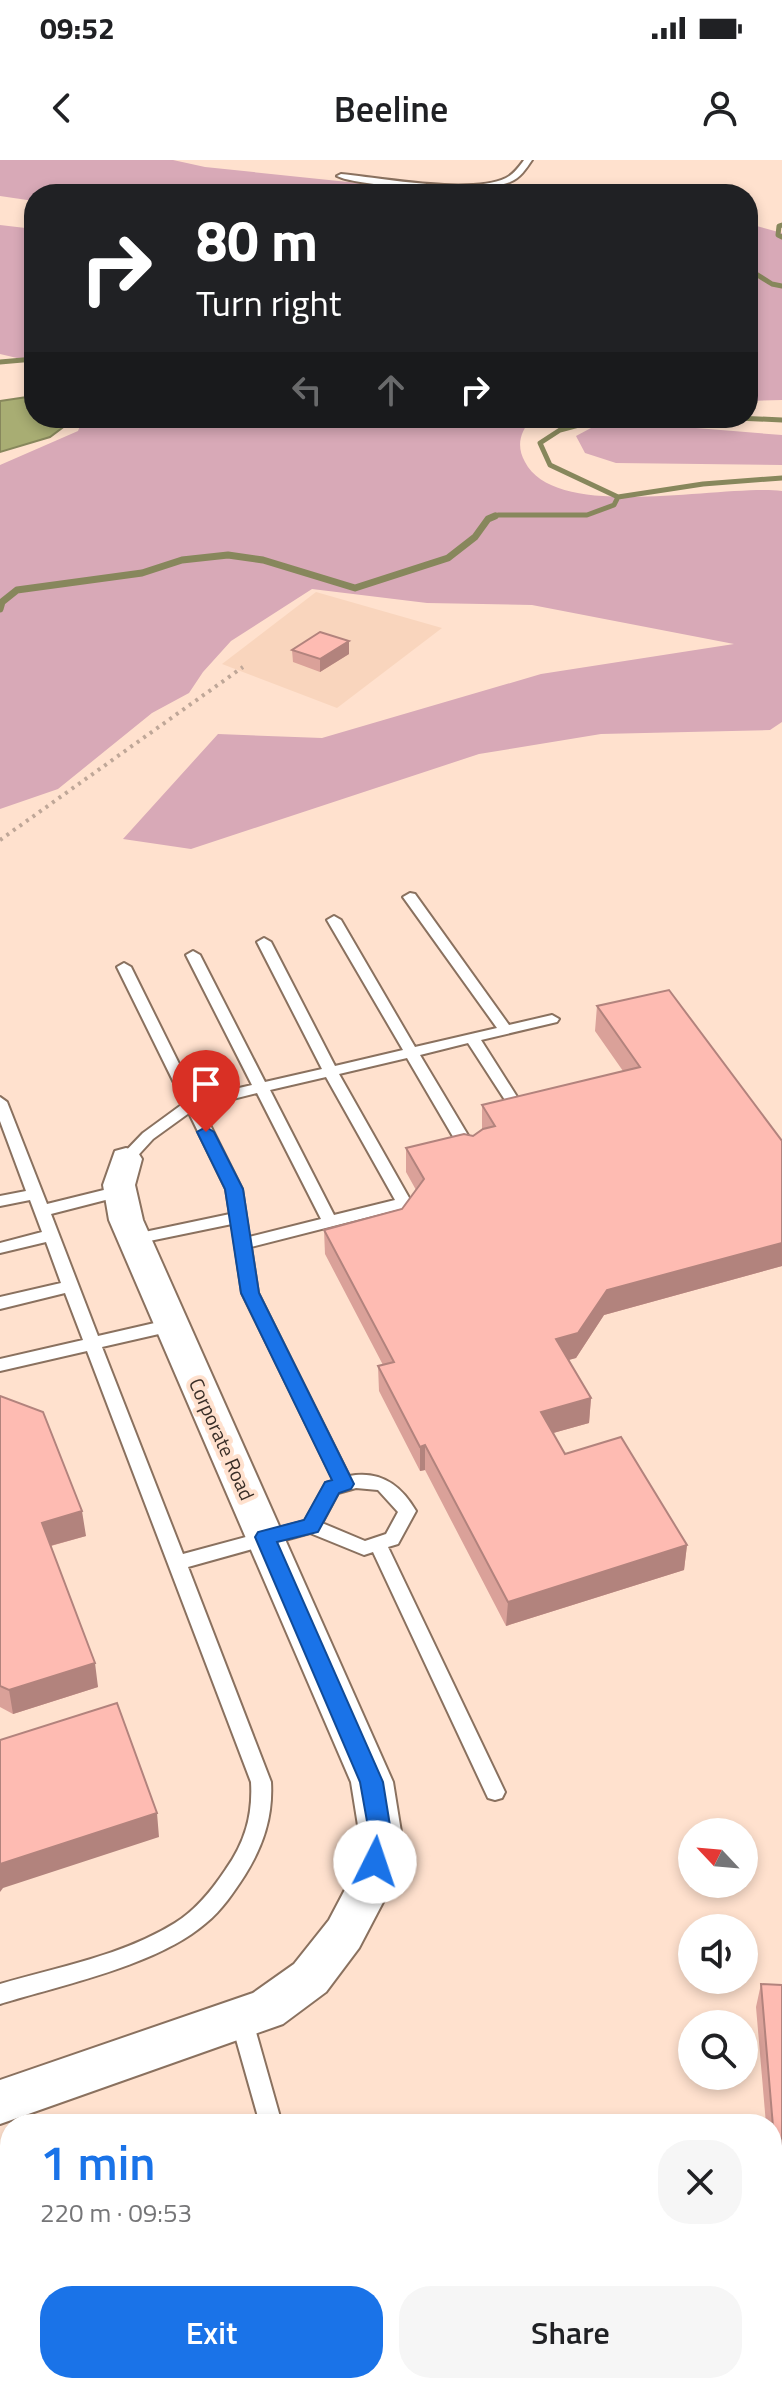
<!DOCTYPE html>
<meta charset="utf-8">
<style>
body{margin:0;font-family:"Titillium Web",sans-serif;background:#f6f6f6;color:#202124;height:100vh;display:flex;flex-direction:column;font-size:30px;white-space:nowrap}
*{box-sizing:border-box;margin:0}
p{font-size:26px;color:#757577}
.icon{flex:none;width:44px;height:44px;fill:none;stroke:currentColor;stroke-width:2;stroke-linecap:round;stroke-linejoin:round}
.map{position:relative;flex:1;overflow:hidden}
.drawer{position:absolute;left:0px;top:1954px;width:782px;height:280px;display:flex;flex-direction:column;background:#fff;border-radius:32px 32px 0 0;box-shadow:0 4px 12px #0003}
.drawer>*{flex:none}
.top-card{position:absolute;left:24px;top:24px;width:734px;height:244px;border-radius:32px;box-shadow:0 4px 12px #0003;background:#202124;color:#fff;overflow:hidden}
.needle{width:52px;rotate:296deg}
.fabs{position:absolute;left:678px;top:1658px;display:grid;gap:16px}
.fabs a{display:grid;place-items:center;width:80px;height:80px;border-radius:50%;background:#fff;box-shadow:0 4px 12px #0003;font-size:40px}
.pin{position:absolute;display:grid;place-items:center;width:68px;height:68px;color:#fff;margin:-82px -34px;border-radius:50% 50% 50% 0;rotate:-45deg;box-shadow:0 0 8px #0007}
.pin .icon{rotate:45deg}
.me{position:absolute;width:88px;margin:-44px;rotate:4deg;stroke-linejoin:round;filter:drop-shadow(0 0 6px #0008)}
.turn{display:flex;align-items:center;gap:28px;height:168px;padding:0 40px;font-size:36px}
.turn .icon{width:104px;height:104px;stroke-width:2.5}
.turn b{display:block;font-size:56px;line-height:68px}
.lanes{display:flex;align-items:center;height:76px;padding:0 40px;background:#0003;justify-content:center;gap:40px;direction:ltr}
.lanes .off{opacity:.35}
.round{display:grid;place-items:center;flex:none;width:84px;height:84px;border-radius:32px;background:#f6f6f6}
.headline{display:flex;align-items:center;justify-content:space-between;height:136px;padding:0 40px}
h1{font-size:48px;font-weight:600;line-height:60px;color:#1a73e8}
.primary-button{display:flex;gap:16px;margin-top:auto;padding:16px 40px}
.primary-button a{flex:1;height:92px;border-radius:32px;background:#1a73e8;color:#fff;font-size:32px;font-weight:600;line-height:92px;text-align:center}
.primary-button a+a{background:#f6f6f6;color:#202124}
.status{display:flex;justify-content:space-between;align-items:center;height:56px;padding:0 40px;background:#fff;direction:ltr}
.status svg{height:22px;fill:currentColor}
header{display:flex;justify-content:space-between;align-items:center;height:104px;padding:0 40px;background:#fff;font-size:36px;font-weight:600}
.map>svg:first-child{display:block}
</style>
<div class="status"><b>09:52</b><svg viewBox="0 0 49 12"><path d="M0 12V9h3v3zM5 12V6h3v6zM10 12V3h3v9zM15 12V0h3v12zM26 1h20v11H26zM47 4h2v5h-2z"/></svg></div>
<header><svg class="icon" aria-label="back" viewBox="0 0 24 24"><path d="M15 5l-7 7 7 7"/></svg>Beeline<svg class="icon" aria-label="person" viewBox="0 0 24 24"><circle cx="12" cy="8" r="4"/><path d="M4 21q1-7 8-7t8 7"/></svg></header>
<div class="map">
<svg width="782" height="2234" viewBox="0 0 782 2234">
<rect width="100%" height="100%" fill="#ffe1ce"/>
<path fill="#f9d5bd" d="M316 432 442 468 337 548 222 504Z"/>
<path fill="#d8a9b7" d="M0 0H173L205 7 377 25 426 34H34V41L0 36Z
M0 65 34 69V202L0 194Z
M753 65 782 73V240L748 241V67Z
M83 258H532C520 272 516 286 525 302 556 363 721 324 782 331V562L770 570 601 574 479 594 191 689 123 679 218 574 322 578 541 514 734 484 532 445 427 443 312 429 231 481 203 512 189 533 152 553 58 629 0 649V305L78 271Z
M634 263 782 275V305L616 303 585 293 576 276 591 268Z"/>
<path fill="#a8ad73" stroke="#87875c" stroke-width="2" d="M34 236V258H70V262L50 277 0 292V241Z"/>
<g fill="none" stroke-linecap="round" stroke-linejoin="round">
<path stroke="#87875c" stroke-width="5" d="M782 65 779 66 778 75 782 77
M748 109 772 124 782 126
M0 202 34 199
M605 258 560 270 540 283 550 305 618 337 703 324 782 318
M737 258 782 260
M490 358 498 355H587L614 345 618 337"/>
<path stroke="#87875c" stroke-width="7" d="M0 449 2 442 17 430 142 413 182 400 228 395 263 400 355 428 448 398 475 377 488 359 495 356"/>
<defs>
<path id="lane" d="M524 0H532C526 9 520 18 510 22 484 33 361 28 337 16L341 14C382 18 470 35 506 18 514 14 519 7 524 0Z
M410 733 415 734 509 865 552 855 559 859 557 862 481 880 526 951 519 956 514 954 468 883 420 895 478 992 470 997 462 992 407 898 339 914 412 1043 404 1048 251 1087 258 1133 349 1316C380 1310 401 1325 416 1351L398 1384 388 1387 505 1632 502 1638 495 1640 488 1638 373 1392 364 1395 310 1373 188 1407 271 1622C273 1657 263 1686 245 1715 234 1732 222 1750 206 1763 158 1805 62 1825 0 1844V1824C58 1807 124 1795 175 1763 196 1750 212 1730 226 1709 245 1682 253 1655 251 1622L87 1191 0 1211V1199L83 1180 65 1133 0 1149V1137L61 1123 46 1082 0 1093V1083L42 1072 30 1040 0 1046V1036L26 1031 0 961V937L7 942 47 1044 120 1026 128 1031 125 1035 51 1054 98 1176 172 1159 180 1165 172 1171 102 1187 183 1394 305 1361 326 1323 334 1321 242 1133 232 1064 135 1084 127 1079 135 1074 230 1054 226 1029 189 953 153 979 131 1003 126 1004 118 999 143 973 184 943 117 807 124 803 131 807 196 938 252 925 186 795 193 791 200 795 265 922 322 909 257 782 264 778 271 782 335 906 403 890 327 760 334 756 341 760 415 887 497 868 403 737ZM326 917 395 1040 334 1055 270 930ZM257 933 321 1059 249 1077 242 1029 201 947ZM356 1328 378 1330 398 1352 386 1374 365 1381 322 1363 338 1333Z
M241 1848 248 1851 252 1858 282 1964H260L230 1858 234 1851Z
M105 2224H136L130 2234H100Z
M344 2224H371L376 2234H349Z"/>
<path id="street" d="M126 988 137 991 142 999 135 1025 143 1060 393 1622 402 1678 392 1725 359 1788 326 1832 283 1864 0 1964V1920L253 1833 294 1804 329 1760 349 1722 360 1678 351 1622 109 1060 103 1025 115 991Z"/>
</defs>
<use href="#lane" stroke="#8a715f" stroke-width="4"/>
<use href="#street" stroke="#8a715f" stroke-width="4"/>
<path stroke="#bfa798" stroke-width="4" stroke-dasharray="3 5" stroke-linecap="butt" d="M0 680 243 507"/>
<use href="#lane" fill="#fff" fill-rule="evenodd"/>
<use href="#street" fill="#fff" fill-rule="evenodd"/>
</g>
<path fill="#daa199" d="M349 481V494L320 512 293 502 292 490Z
M597 846 782 981V1106L604 1155 576 1198 568 1200 591 1238 589 1263 553 1273 565 1294 687 1385 684 1410 506 1466 425 1310 420 1311 379 1231 378 1206 383 1205 325 1094 324 1070 402 1049 416 1030 406 1012V988L473 976 482 970V945L623 911 595 871Z
M0 1236 86 1376 51 1386 98 1527 13 1554 0 1547Z
M761 1824 782 1825V2048H773L772 1964H766L756 1847Z"/>
<path fill="#b2837d" d="M349 481V494L320 512V499Z
M782 1083V1106L604 1155 576 1198 554 1204 556 1179 607 1130Z
M591 1238 589 1263 539 1277 541 1252Z
M425 1285V1310L420 1311V1287Z
M82 1351 86 1376 46 1387 42 1363Z
M687 1385 684 1410 506 1466 508 1442Z
M95 1503 98 1527 13 1554 9 1530Z
M157 1653 159 1677 3 1728 0 1732V1704Z"/>
<path fill="#febbb2" stroke="#b2837d" stroke-width="2" d="M320 472 349 481 320 499 292 490Z
M669 830 782 981V1083L607 1130 578 1173 556 1179 591 1238 541 1252 565 1294 621 1277 687 1385 508 1442 425 1285 420 1287 378 1206 394 1202 324 1070 402 1049 424 1019 406 988 464 974 473 976 483 969 495 966 482 945 640 907 597 846Z
M0 1236 43 1252 82 1351 42 1363 95 1503 9 1530 0 1526Z
M117 1543 157 1653 0 1704V1580Z
M761 1824 782 1825V2026H778Z"/>
<path fill="#1a73e8" stroke="#114b97" stroke-width="2" d="M206 967 214 972 243 1029 259 1133 354 1324 351 1329 339 1333 318 1372 277 1382 383 1622 392 1678 383 1709 375 1712 367 1709 364 1702 370 1678 360 1622 255 1377 258 1372 304 1360 325 1322 332 1320 241 1133 225 1029 197 972Z"/>
<g text-anchor="middle" dominant-baseline="central" stroke-width="8" stroke-linejoin="round" paint-order="stroke">
<g font-size="20" fill="#3a2f28" stroke="#ffe1ce">
<text transform="translate(222 1279) rotate(66)">Corporate Road</text>
</g>
</g>
</svg>
<div class="fabs">
<a><svg class="needle" viewBox="-14 -14 28 28"><path d="M0-13l5 13h-10z" fill="#e53935"/><path d="M0 13l5-13h-10z" fill="#757577"/></svg></a>
<a><svg class="icon" aria-label="sound" viewBox="0 0 24 24"><path d="M4 9h4l5-4v14l-5-4H4zM17 9q2 3 0 6"/></svg></a>
<a><svg class="icon" aria-label="search" viewBox="0 0 24 24"><circle cx="10" cy="10" r="6"/><path d="M15 15l6 6"/></svg></a>
</div>
<div class="pin" style="left:206px;top:972px;background:#d93025"><svg class="icon" aria-label="arrive" viewBox="0 0 24 24"><path d="M6 21V4h12l-3 4 3 4H6"/></svg></div>
<svg class="me" style="left:375px;top:1702px" viewBox="-20 -20 40 40"><circle r="19" fill="#fff"/><path d="M0-13L10 11 0 6-10 11z" fill="#1a73e8"/></svg>
<div class="top-card">
<div class="turn"><svg class="icon" aria-label="right" viewBox="0 0 24 24"><path d="M7 20v-9h11M14 6l5 5-5 5"/></svg><div><b>80 m</b>Turn right</div></div>
<div class="lanes"><svg class="icon off" aria-label="left" viewBox="0 0 24 24"><path d="M17 20v-9H6M10 6l-5 5 5 5"/></svg><svg class="icon off" aria-label="ahead" viewBox="0 0 24 24"><path d="M12 20V5M6 11l6-6 6 6"/></svg><svg class="icon" aria-label="right" viewBox="0 0 24 24"><path d="M7 20v-9h11M14 6l5 5-5 5"/></svg></div>
</div>
<section class="drawer">
<div class="headline"><div><h1>1 min</h1><p>220 m · 09:53</p></div><a class="round"><svg class="icon" aria-label="close" viewBox="0 0 24 24"><path d="M6 6l12 12M18 6L6 18"/></svg></a></div>
<div class="primary-button"><a>Exit</a><a>Share</a></div>
</section>
</div>
